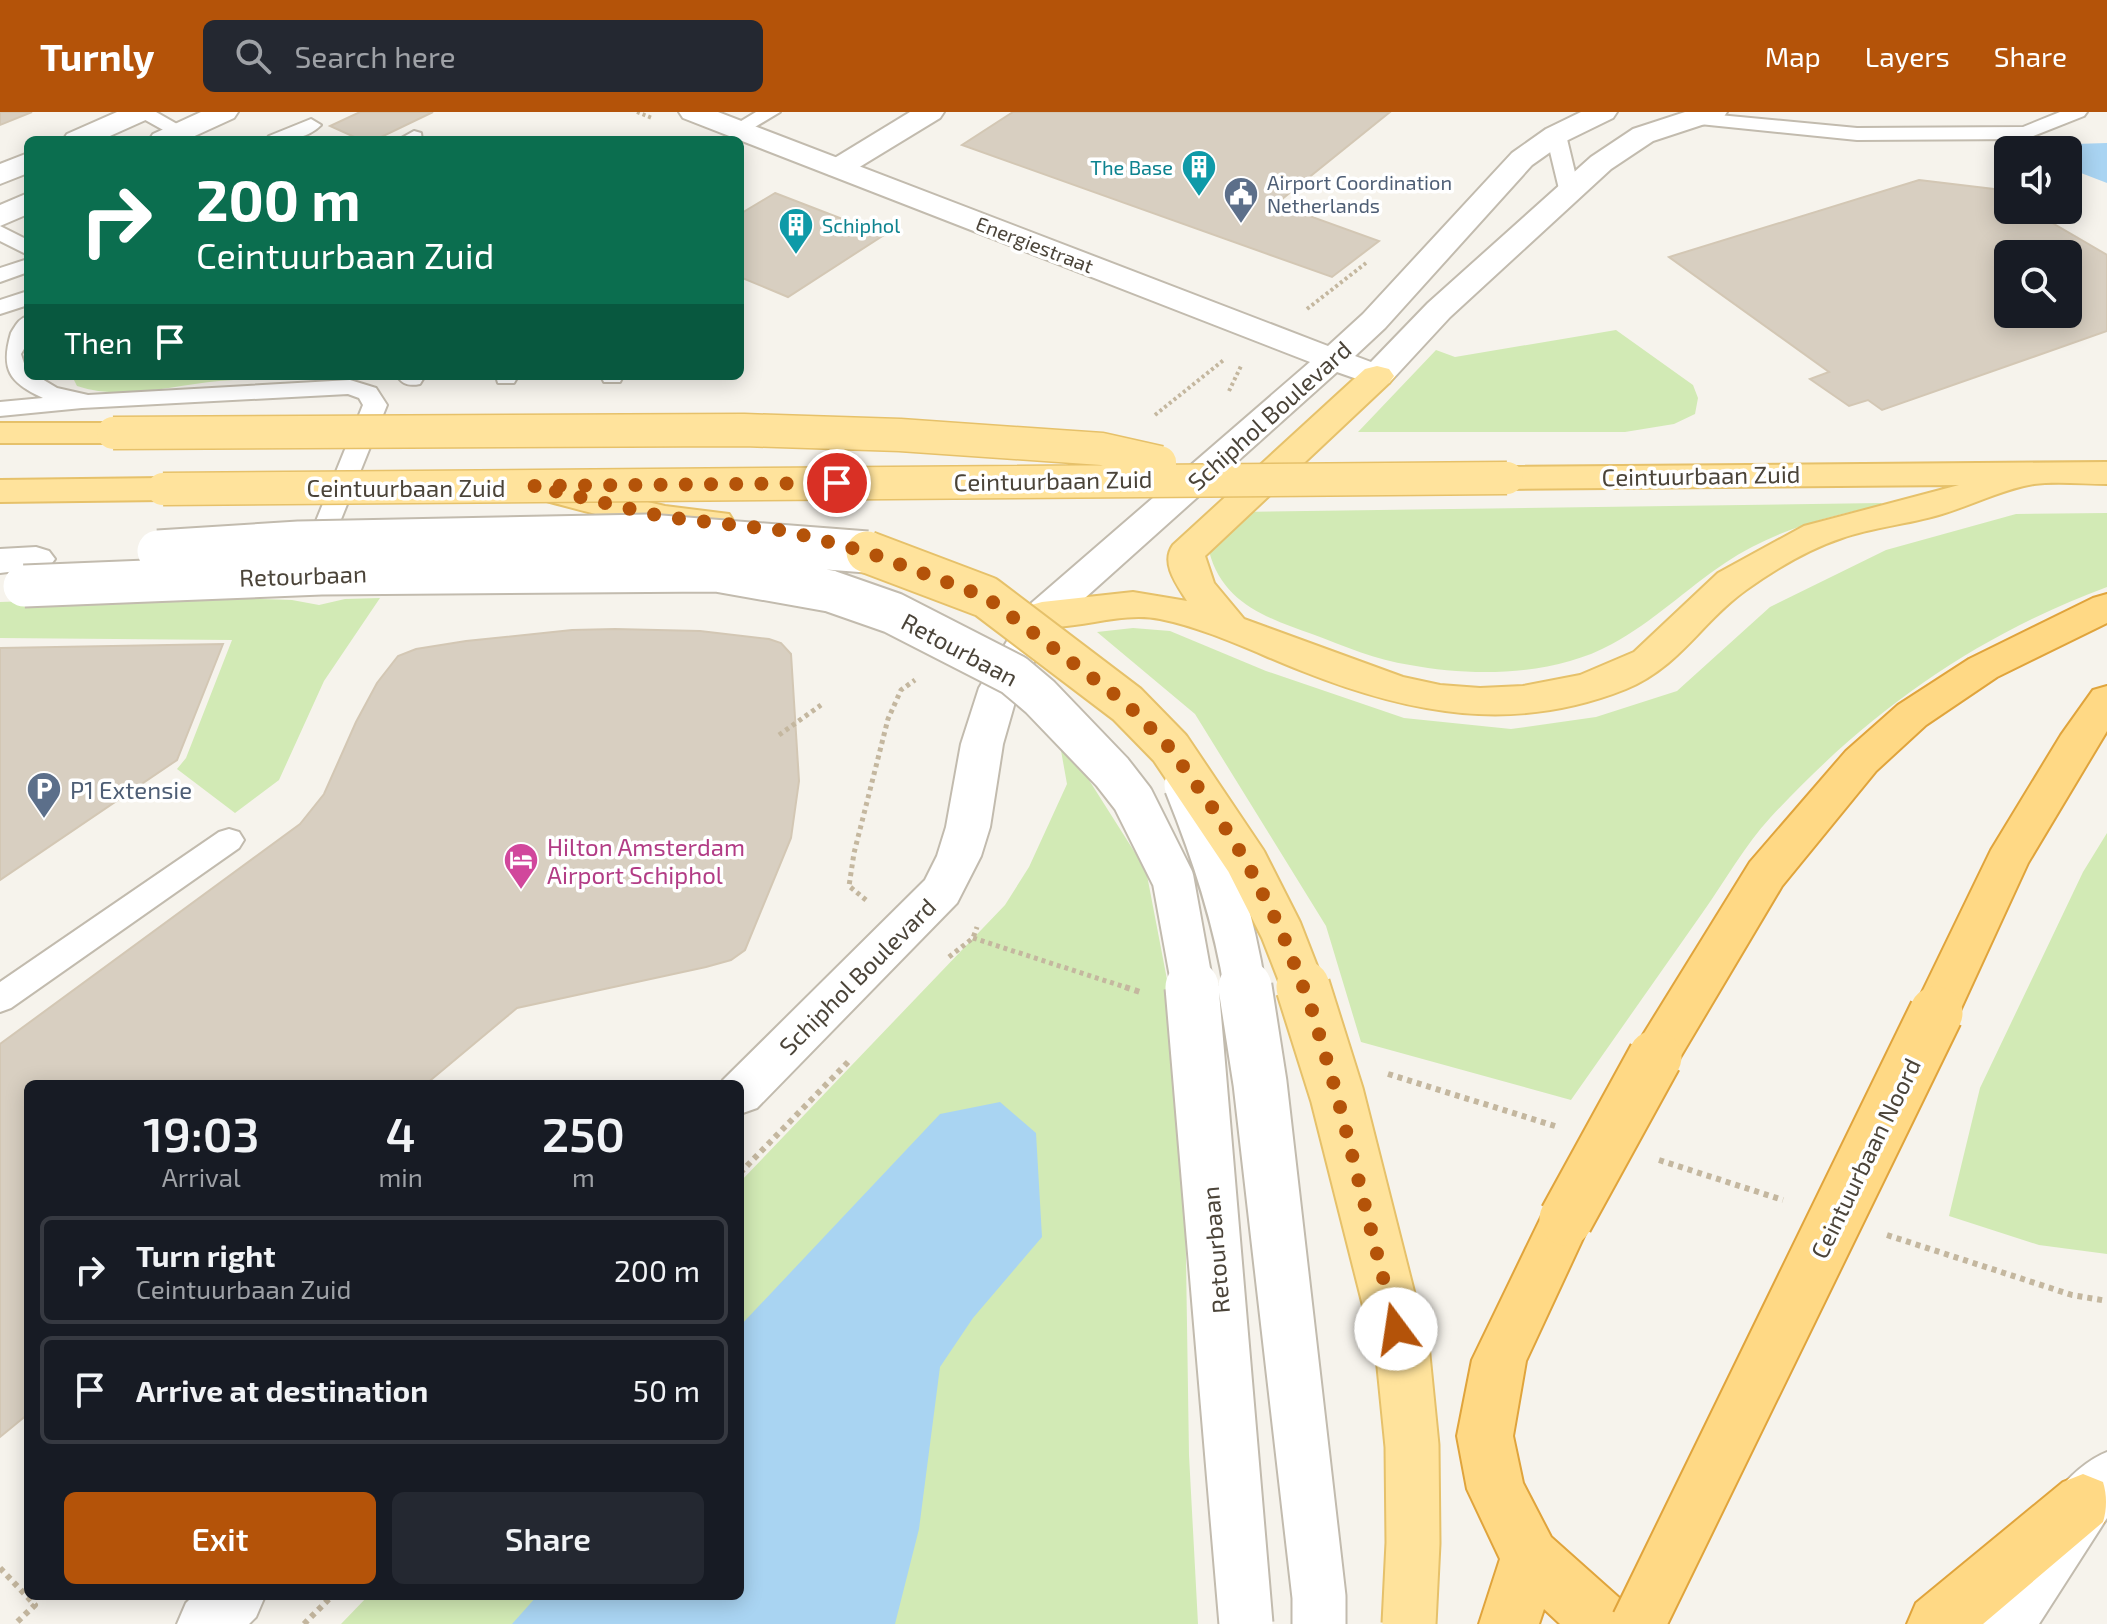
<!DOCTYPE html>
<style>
body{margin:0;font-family:"Exo 2",sans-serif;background:#242831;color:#f1f3f6;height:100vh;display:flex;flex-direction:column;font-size:30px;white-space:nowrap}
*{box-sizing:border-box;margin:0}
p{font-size:26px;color:#9ea1a6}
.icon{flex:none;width:44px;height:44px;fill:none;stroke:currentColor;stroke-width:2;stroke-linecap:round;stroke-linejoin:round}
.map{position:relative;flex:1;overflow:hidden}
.side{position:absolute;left:24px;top:968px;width:720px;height:520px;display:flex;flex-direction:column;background:#171b24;border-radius:12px;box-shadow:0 4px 20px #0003}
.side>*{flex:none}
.top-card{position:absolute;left:24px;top:24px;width:720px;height:244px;border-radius:12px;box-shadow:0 4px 20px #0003;background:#0b6e4f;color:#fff;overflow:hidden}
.controls{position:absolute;left:1994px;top:24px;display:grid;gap:16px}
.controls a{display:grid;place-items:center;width:88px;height:88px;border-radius:12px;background:#171b24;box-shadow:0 4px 20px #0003;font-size:40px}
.pin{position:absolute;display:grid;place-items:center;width:68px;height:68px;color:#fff;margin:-34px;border:4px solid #fff;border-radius:50%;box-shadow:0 2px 8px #0007}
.me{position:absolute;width:88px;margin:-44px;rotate:346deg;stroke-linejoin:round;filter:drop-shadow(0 0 6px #0008)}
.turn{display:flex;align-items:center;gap:28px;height:168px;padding:0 40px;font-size:36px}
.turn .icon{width:104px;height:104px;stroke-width:2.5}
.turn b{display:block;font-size:56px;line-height:68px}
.then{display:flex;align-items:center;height:76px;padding:0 40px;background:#0003;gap:16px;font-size:30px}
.eta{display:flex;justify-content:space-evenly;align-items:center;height:136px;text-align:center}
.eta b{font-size:48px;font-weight:600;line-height:56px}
.primary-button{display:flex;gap:16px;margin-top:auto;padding:16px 40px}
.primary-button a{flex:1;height:92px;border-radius:12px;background:#b45309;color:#fff;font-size:32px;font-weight:600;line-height:92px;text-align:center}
.primary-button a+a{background:#242831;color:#f1f3f6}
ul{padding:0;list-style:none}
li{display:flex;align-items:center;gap:24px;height:108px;margin:0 16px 12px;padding:0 24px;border:4px solid #363941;border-radius:12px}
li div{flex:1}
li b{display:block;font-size:30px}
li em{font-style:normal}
header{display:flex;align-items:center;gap:48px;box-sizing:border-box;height:112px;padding:0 40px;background:#b45309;color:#fff}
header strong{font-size:38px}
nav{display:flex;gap:44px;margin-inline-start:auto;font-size:28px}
.search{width:560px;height:72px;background:#242831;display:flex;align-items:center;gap:20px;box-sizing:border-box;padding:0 28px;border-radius:12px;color:#9ea1a6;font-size:30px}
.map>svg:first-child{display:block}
</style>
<header>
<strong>Turnly</strong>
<div class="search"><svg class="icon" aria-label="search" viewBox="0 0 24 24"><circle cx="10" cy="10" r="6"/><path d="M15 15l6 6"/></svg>Search here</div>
<nav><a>Map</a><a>Layers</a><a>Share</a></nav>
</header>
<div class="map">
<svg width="2107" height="1512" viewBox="0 0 2107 1512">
<rect width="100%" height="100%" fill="#f6f3ec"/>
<path fill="#d2eab5" d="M1616 218 1693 273 1698 286 1695 302 1674 312 1625 320H1358L1436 238 1455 245Z
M72 264H377L381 266C328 267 272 264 219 269 174 273 122 289 77 274Z
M1881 391 1883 393C1827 404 1773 419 1725 451 1686 477 1653 510 1612 532 1554 564 1474 565 1410 553 1376 548 1344 534 1312 522 1267 506 1222 491 1209 439L1237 400Z
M2107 401V475C1973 525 1867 601 1770 706 1745 733 1725 769 1703 800 1659 863 1615 925 1571 988L1361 930 1326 814 1195 602 1097 520 1133 516 1170 519 1266 559 1404 606 1511 617 1596 605 1677 579 1770 495 1886 438 2016 402Z
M178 484 292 488 319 493 345 487 380 486 324 569 279 668 235 701 177 657 186 646 232 528 0 526V490Z
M1060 633 1082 657 1146 758 1183 951 1189 1343 1198 1512H341L368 1484H740V1070L1005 793 1029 755 1067 672Z
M2107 721V1142L2039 1133 1949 1104 1980 976 2083 760Z"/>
<path fill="#a9d4f2" d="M2107 31V71L2068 56V38H2059L2075 32Z
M1000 990 1036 1021 1042 1125 973 1206 940 1255 919 1417 895 1512H512L537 1484H740V1214L940 1002Z"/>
<path fill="#d8cfc1" stroke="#d3c7b4" stroke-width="2" fill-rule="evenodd" d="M0 0H32L0 13Z
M360 0H433L375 28H361L330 14Z
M1013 0H1390L1276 92 1379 129 1332 165 962 33Z
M1919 68 1994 77 2008 85V98H2030L2107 143V219L1882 298 1868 288 1849 294 1810 267 1829 260 1669 145ZM2008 142H2068V202H2008Z
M775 81 884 123 788 185 740 165V102Z
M615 517 700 519 769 527 781 531 791 542 799 669 791 726 745 838 731 848 706 855 517 896 426 972H28V1302L0 1325V932L300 712 324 682 356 610 377 571 398 544 416 537 466 529 572 518Z
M223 532 177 648 0 768V536Z"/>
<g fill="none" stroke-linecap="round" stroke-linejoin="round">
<defs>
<path id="service" d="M131 0H156L191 20 188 24H174Z
M756 0H780L745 21H731L728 17Z
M1687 0 1857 16 2023 15 2060 0H2087L2084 4 2026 27 1857 28 1680 10 1677 6Z
M311 7 321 13C306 28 286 28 266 28L269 24Z
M1556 17 1566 23 1579 77 1576 81H1562L1559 77 1546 23Z
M414 19 421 21 422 28H398Z
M0 114 28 128V143L0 129Z
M28 147V160L0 170V156Z
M28 179V193L0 202V188Z
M28 204V230L21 242 28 264H37L57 276 88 283 350 268 376 276 387 293 323 452H305L301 446 363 293 359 286 348 282 82 296 0 304V290L43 286C10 271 0 258 11 221 16 213 18 207 28 204Z
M397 264H421L423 267 420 272C410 274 403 273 397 264Z
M496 264H518L514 271H498Z
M601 264H623L620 270H604Z
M229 717 239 720 244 728 239 736 11 896 0 900V870L219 720Z"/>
<path id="minor" d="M910 0H944L940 6 848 62 838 65 828 62 823 56 828 50Z"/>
<path id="tertiary" d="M117 0H154L150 6 101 28H63L67 22Z
M201 0H238L234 6 186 28H149L153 22Z
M679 0H718L1328 234 1363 202 1512 41 1546 17 1581 0H1617L1613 6 1566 29 1532 53 1385 216 1355 244 1371 250 1428 191 1591 45 1633 17 1685 0H1727L1723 6 1653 29 1611 57 1450 205 1389 271 1377 274 1337 260 1057 511 1019 576 1003 632 990 715 981 744 957 791 757 996 740 1002V972H721L723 968 925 768 937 744 946 715 961 632 979 576 1028 494 1310 250 683 6Z
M28 41V61L0 72V52Z
M28 81V102L0 114V93Z
M36 435 49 439 55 447 49 455 0 461V437Z
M2107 1340V1406L2039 1512H1974L1983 1491C2014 1444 2055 1360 2107 1340Z
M193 1484H265L256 1505 249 1512H177L186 1491Z"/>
<path id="primary" d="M1377 254 1389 257 1394 264 1389 271 1205 444 1214 471 1244 507 1403 565 1440 573 1480 576 1523 574 1580 563 1634 540 1718 461 1804 414 1959 373 1507 377 1494 374 1489 366 1494 358 1507 355 2107 350V372C2084 372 2057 369 2034 372 2003 377 1972 393 1942 402 1909 412 1874 415 1842 426 1809 437 1775 457 1746 478 1701 510 1681 554 1626 577 1514 622 1410 602 1302 559 1256 541 1209 517 1160 507 1116 498 1069 523 1028 512L1023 503 1028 494 1042 490 1133 480 1187 489C1177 473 1160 451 1173 433L1365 257Z
M0 311H113L125 314 130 321 125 328 113 331H0Z
M540 365 665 394 729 402 734 410 729 418C681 430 577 396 527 384L522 376 527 368Z
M163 366 176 369 181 377 176 385 163 388 0 390V368Z"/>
<path id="trunk" d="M2107 482V511L1997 565 1926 613 1876 659 1782 774 1672 959 1655 964 1638 959 1631 945 1638 931 1750 750 1846 639 1898 593 1969 547 2093 486Z
M2107 574V619L2028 751 1953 914 1936 920 1919 914 1912 901 1991 738 2061 623 2093 578Z
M1566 1085 1584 1091 1592 1107 1526 1249 1513 1324 1523 1371 1551 1425 1625 1491 1634 1512H1560L1544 1497 1539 1512H1479L1500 1447 1467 1377 1457 1324 1472 1248 1548 1091Z
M2083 1362 2103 1370C2107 1383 2107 1397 2103 1410L1983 1512H1907L1916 1491 2063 1370Z"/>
</defs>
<use href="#service" stroke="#c2bbae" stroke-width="4"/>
<use href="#minor" stroke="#c2bbae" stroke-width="4"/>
<use href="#tertiary" stroke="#c2bbae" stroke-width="4"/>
<use href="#primary" stroke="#e6c16a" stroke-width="4"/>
<use href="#trunk" stroke="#e0a43c" stroke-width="4"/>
<path stroke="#c4b79f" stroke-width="4" stroke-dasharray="3 3" stroke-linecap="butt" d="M637 0 652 6
M1307 197 1366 151
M1229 279 1242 252
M1155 303 1225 247"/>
<path stroke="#c4b79f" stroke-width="5" stroke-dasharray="4 4" stroke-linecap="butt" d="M779 623 821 593
M866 788 849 774 854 741 888 607 901 578 915 568
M973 826 1131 877
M949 845 973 826 977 815"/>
<path stroke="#c4b79f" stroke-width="6" stroke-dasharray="5 5" stroke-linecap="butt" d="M1125 875 1140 880
M1388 962 1555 1014
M1659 1048 1783 1088
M740 1061 848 950
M1887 1123 2072 1183 2107 1189
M0 1456 35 1493 15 1512
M304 1512 332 1484"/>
<use href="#service" fill="#fff" fill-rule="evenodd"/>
<use href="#minor" fill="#fff" fill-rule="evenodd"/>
<use href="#tertiary" fill="#fff" fill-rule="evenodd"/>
<use href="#primary" fill="#ffe39c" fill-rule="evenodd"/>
<use href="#trunk" fill="#ffd985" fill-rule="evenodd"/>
<defs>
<path id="tertiary-bridge-far1" d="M158 439 299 430 648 423 867 440
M24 474 321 462 717 459 830 479 893 501 1014 563 1040 585 1112 660 1133 687 1173 767 1193 877
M1185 673C1212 740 1234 806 1245 877"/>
<path id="tertiary-bridge" d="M1192 875 1246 1512
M1245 875 1260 971 1319 1485V1512"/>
<path id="primary-bridge-far2" d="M113 321 744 318 900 323 1102 337 1160 350
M163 377 1507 366"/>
<path id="primary-bridge-far1" d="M867 440 986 485 1127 592 1170 636 1246 749 1281 818 1304 877"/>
<path id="primary-bridge" d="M1303 875 1337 983 1403 1244 1412 1334 1413 1431 1409 1512"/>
<path id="trunk-bridge" d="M1566 1107 1655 945
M1638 1512 1936 901"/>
</defs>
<use href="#tertiary-bridge-far1" stroke="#c2bbae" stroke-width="45" stroke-linecap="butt"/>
<use href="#tertiary-bridge" stroke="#c2bbae" stroke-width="57" stroke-linecap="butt"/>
<use href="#primary-bridge-far2" stroke="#e6c16a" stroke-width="35" stroke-linecap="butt"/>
<use href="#primary-bridge-far1" stroke="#e6c16a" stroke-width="45" stroke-linecap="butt"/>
<use href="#primary-bridge" stroke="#e6c16a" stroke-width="57" stroke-linecap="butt"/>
<use href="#trunk-bridge" stroke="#e0a43c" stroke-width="57" stroke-linecap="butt"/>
<use href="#tertiary-bridge-far1" stroke="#fff" stroke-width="41"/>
<use href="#tertiary-bridge" stroke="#fff" stroke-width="53"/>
<use href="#primary-bridge-far2" stroke="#ffe39c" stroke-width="32"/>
<use href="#primary-bridge-far1" stroke="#ffe39c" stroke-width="41"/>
<use href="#primary-bridge" stroke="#ffe39c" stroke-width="53"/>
<use href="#trunk-bridge" stroke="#ffd985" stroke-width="53"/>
</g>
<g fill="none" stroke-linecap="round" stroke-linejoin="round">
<path stroke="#b45309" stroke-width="14" stroke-dasharray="0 25.2" d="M837 371 533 374 665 405 787 419 867 440 986 485 1127 592 1170 636 1210 692 1246 749 1281 818 1311 895 1337 983 1396 1217"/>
</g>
<defs>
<symbol id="building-pin" viewBox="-11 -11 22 30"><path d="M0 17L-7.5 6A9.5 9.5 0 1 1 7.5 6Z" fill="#0f9aa8" stroke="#fff"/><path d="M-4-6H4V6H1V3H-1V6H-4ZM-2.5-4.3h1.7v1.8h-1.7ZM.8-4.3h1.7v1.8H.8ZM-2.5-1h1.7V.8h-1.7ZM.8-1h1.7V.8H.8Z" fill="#fff"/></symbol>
<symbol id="civic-pin" viewBox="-11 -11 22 30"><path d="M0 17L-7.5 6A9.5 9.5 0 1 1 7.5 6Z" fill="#5c6f8a" stroke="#fff"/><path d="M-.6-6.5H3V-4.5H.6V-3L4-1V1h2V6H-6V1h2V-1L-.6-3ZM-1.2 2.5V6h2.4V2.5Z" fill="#fff"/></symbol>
<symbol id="parking-pin" viewBox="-11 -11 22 30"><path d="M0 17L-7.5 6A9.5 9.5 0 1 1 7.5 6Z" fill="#5c6f8a" stroke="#fff"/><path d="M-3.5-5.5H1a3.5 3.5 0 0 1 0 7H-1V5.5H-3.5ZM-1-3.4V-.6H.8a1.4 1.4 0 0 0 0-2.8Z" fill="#fff"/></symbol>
<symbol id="hotel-pin" viewBox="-11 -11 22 30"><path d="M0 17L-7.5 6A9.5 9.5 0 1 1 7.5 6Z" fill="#d1479c" stroke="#fff"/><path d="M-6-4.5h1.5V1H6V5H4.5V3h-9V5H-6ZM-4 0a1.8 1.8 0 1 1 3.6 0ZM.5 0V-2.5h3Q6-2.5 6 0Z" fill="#fff"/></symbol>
</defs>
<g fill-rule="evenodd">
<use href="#building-pin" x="1179" y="35" width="40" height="54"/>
<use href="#civic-pin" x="1221" y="62" width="40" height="54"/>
<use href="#building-pin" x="776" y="93" width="40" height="54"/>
<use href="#parking-pin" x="24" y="657" width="40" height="54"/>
<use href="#hotel-pin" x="501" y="728" width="40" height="54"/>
</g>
<g text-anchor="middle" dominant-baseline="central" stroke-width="7" stroke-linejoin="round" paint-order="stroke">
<g font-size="20" fill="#0d838f" stroke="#fff" text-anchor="end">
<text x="1173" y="55">The Base</text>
<text x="822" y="113" text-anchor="start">Schiphol</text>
</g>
<g font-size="20" fill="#4e5e75" stroke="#fff" text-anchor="start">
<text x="1267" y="70">Airport Coordination<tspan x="1267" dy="23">Netherlands</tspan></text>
</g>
<g font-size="20" fill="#4b4439" stroke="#fff">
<text transform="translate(1035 132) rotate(21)">Energiestraat</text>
</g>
<g font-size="24" fill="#4b4439" stroke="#fff">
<text transform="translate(1269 303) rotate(-42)">Schiphol Boulevard</text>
<text transform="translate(1701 363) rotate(-1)">Ceintuurbaan Zuid</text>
<text transform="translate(1053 368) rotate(-1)">Ceintuurbaan Zuid</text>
<text x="406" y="375">Ceintuurbaan Zuid</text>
<text transform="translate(303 463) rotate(-2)">Retourbaan</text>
<text transform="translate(960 537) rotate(28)">Retourbaan</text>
<text transform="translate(857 864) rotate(-45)">Schiphol Boulevard</text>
<text transform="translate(1865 1046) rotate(-64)">Ceintuurbaan Noord</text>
<text transform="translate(1215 1138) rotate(-95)">Retourbaan</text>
</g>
<g font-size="24" fill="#4e5e75" stroke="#fff" text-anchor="start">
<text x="70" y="677">P1 Extensie</text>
</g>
<g font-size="24" fill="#b23c85" stroke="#fff" text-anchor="start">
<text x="547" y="734">Hilton Amsterdam<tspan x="547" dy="28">Airport Schiphol</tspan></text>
</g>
</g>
</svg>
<div class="controls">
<a><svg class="icon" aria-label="sound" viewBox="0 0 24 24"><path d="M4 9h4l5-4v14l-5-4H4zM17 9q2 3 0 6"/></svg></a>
<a><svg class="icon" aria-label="search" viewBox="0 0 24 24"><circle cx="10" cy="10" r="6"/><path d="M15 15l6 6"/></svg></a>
</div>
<div class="pin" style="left:837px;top:371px;background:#d93025"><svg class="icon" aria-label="arrive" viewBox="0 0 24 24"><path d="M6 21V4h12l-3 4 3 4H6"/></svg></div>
<svg class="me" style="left:1396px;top:1217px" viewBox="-20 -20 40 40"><circle r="19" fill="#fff"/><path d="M0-13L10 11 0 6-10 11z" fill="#b45309"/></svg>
<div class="top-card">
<div class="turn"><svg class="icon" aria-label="right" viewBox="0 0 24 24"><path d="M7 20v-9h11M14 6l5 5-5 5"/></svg><div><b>200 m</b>Ceintuurbaan Zuid</div></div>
<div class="then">Then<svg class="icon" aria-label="arrive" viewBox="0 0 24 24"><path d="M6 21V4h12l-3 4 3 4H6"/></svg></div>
</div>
<section class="side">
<div class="eta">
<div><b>19:03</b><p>Arrival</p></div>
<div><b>4</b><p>min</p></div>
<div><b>250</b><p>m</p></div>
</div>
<ul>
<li><svg class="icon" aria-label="right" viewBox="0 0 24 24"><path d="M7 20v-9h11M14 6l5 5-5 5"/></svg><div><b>Turn right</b><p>Ceintuurbaan Zuid</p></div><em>200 m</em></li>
<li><svg class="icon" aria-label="arrive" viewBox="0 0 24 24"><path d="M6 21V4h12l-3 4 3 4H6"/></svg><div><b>Arrive at destination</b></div><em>50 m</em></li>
</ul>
<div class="primary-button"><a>Exit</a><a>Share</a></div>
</section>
</div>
